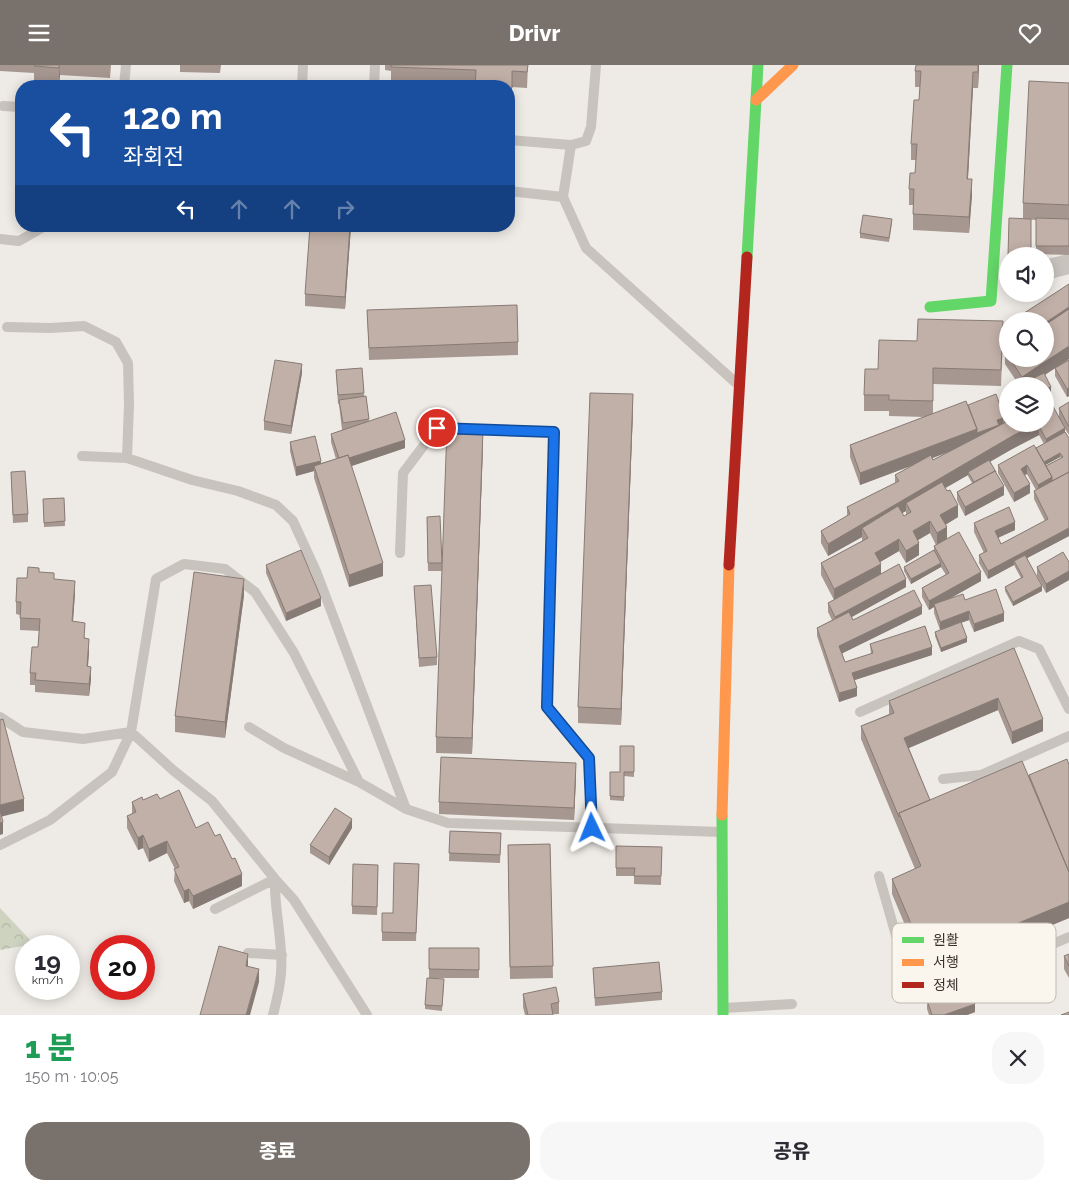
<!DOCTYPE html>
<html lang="ko">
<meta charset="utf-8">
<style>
body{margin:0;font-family:Raleway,"Noto Sans KR",sans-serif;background:#f7f7f7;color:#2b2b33;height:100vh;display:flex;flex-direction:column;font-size:19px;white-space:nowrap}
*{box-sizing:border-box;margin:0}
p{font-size:16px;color:#7c7c81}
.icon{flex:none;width:28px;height:28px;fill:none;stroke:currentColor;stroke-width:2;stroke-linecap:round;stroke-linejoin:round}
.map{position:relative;height:950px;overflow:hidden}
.side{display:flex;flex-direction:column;background:#fff;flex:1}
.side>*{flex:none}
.top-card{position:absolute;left:15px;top:15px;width:500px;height:152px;border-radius:20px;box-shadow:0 2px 12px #0003;background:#1a4fa0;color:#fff;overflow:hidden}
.controls{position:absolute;left:999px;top:182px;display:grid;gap:10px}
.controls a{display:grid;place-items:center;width:55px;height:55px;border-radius:50%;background:#fff;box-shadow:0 2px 12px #0003;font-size:25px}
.speed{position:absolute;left:15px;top:870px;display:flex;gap:10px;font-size:25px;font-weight:700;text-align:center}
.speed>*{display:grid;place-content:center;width:65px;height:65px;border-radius:50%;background:#fff;box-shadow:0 2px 12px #0003;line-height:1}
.speed small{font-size:12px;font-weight:400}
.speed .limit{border:8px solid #d22;background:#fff;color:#111}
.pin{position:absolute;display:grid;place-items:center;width:42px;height:42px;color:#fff;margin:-21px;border:2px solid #fff;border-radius:50%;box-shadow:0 1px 5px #0007}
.me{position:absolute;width:55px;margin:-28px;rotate:358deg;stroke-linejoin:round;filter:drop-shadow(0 0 4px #0008)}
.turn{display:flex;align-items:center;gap:18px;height:105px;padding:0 25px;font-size:22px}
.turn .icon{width:65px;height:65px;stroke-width:2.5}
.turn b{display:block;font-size:35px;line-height:42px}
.lanes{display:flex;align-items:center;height:48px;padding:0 25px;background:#0003;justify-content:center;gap:25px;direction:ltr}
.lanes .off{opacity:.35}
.round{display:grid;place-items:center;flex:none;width:52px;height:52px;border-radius:20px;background:#f7f7f7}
.headline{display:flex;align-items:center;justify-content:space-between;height:85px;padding:0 25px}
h1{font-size:30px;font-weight:800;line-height:38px;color:#1e9e55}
.button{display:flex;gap:10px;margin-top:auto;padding:10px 25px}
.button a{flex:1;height:58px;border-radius:20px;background:#78716c;color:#fff;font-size:20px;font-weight:800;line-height:58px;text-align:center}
.button a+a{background:#f7f7f7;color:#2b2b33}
header{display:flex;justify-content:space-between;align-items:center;height:65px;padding:0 25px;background:#78716c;color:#fff;font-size:22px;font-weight:800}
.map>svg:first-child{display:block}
</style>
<header><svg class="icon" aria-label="menu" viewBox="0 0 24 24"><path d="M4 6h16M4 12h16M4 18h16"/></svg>Drivr<svg class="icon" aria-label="heart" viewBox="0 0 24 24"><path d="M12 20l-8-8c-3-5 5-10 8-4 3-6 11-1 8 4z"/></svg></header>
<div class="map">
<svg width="1069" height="950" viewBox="0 0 1069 950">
<defs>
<pattern id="forest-crowns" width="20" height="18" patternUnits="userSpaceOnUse" patternTransform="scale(1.25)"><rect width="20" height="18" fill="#ced3c0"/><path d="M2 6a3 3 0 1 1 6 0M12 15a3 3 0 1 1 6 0" fill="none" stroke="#b2b5a5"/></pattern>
</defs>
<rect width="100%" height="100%" fill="#eeeae5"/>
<path fill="url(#forest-crowns)" d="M0 843 34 879 0 885Z"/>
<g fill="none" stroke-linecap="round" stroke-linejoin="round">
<path stroke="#c8c3bd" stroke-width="10" d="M596 0 591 62 586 76 571 80 563 132 586 183 735 317
M124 21 126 0
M302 21 303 0
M374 21 375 0
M3 41 21 42
M509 75 571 80
M509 126 563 132
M0 174 19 176 45 161
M7 262 50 263 84 261 116 277 128 298 129 339 127 393
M82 391 127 393 192 415 238 426 276 440 293 456 316 506 406 744
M400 488 403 408 437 363 554 367 547 642 589 693 592 763
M860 647 1019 576 1039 584 1069 644
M0 652 23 667 83 674 131 667 174 706 212 736 275 814C274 839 280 863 281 888 283 910 278 930 273 950
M249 662 284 683 359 717
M943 714 981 710 1069 671
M0 780 50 755 112 707 131 667 156 514 184 499 225 504 255 527 294 588 359 717 406 744 448 758 722 767
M879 811 897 874 910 899 930 914 965 916 1069 872
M215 844 275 814 294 835 367 950
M248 888 282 890
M724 943 792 939"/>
<path stroke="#c8c3bd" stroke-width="20" d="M1045 205 1069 199"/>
<path stroke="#63d668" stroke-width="11" d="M747 192 758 0
M930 242 991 236 1007 0
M722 750 723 950"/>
<path stroke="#ff974d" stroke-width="11" d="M756 35 793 0
M722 750 729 500"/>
<path stroke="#b3261e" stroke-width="11" d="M729 500 747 192"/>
</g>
<path fill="#a69790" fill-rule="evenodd" d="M0 0H111L110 13 60 10 59 19 34 17V8L0 6Z
M180 0H221L220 8 180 7Z
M385 0H528L527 23 512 22V39H509V21L391 18V6L385 5Z
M979 0 978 23H973L968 114 972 130 969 168 913 165V140H909V124L915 108 916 95H911V79L919 35 920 22H915V6Z
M1069 18V190L1036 189V155L1023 154V138Z
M892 158 889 177 860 173V168Z
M351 161 345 244 305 241V229Z
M1069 219V294L1045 310 1051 330 1019 320 1005 299V286L1008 284V294H1045V256H1018V252Z
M367 245 518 277V290L369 295Z
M1003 272 1001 321 933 319V349L968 340 1004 351H1059V343L1069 337V370L1065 364V367L1069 373V471L1027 493 1042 526 1013 541 1005 526V522L1021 513 1014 500 988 514 979 498V490L984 488 974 467V458L1015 465 998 473 1001 479 1045 456 1034 434V426L1036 425 1027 409 1025 410 1030 428 1014 437 998 408V400L1036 383 1044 379 1039 370 1014 383 990 396 996 408 1004 430 965 451 957 435V427L972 418 968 411V410L945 423 958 452 945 460 947 474 981 516 947 535H965L1004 556 974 567 969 555 961 558 967 577 941 587 935 571V567L940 565 934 548V542L929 545 922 532V523L946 510 941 502 911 519 904 506V502L934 485V481L936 480 930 468 918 475 919 490 906 498 899 486 880 497 881 509 906 522 852 552 853 555 922 549 842 588 845 597 871 589 870 579 932 590 854 615 857 631 839 637 817 571V563L832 555 828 547V538L834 535 821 510V498L862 476V472L828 491 821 478V466L847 451V442L895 418V410L913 400 860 420 850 392V380L925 352 889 351V346H864V330L878 304 917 276ZM950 386 933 395 932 393H933ZM1060 392 1061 393 1046 401 1045 400ZM906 446V450L904 451 902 448Z
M1069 295V331L1067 332 1055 311V303Z
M362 303 364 331H366L369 356 405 383 351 401 383 511 349 522 314 413V406L296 411 290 386V377L321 398 336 394 331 377V369L342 365 339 339H338L336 305Z
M302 308 291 369 264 365V356Z
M633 345 621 660 578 658V642Z
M483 379 472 689 436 688V672Z
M11 407 28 449V457L13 458Z
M64 433 65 461 44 462 43 434Z
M427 452 442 498V506H428Z
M1069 497V515L1046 528 1037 511V502Z
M266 500 321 541 286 556 266 508Z
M39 507 54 514 75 528 73 556 85 573 89 586 88 601 91 614 89 631 35 627V620H30V608L38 582 39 566 20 565V550L16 549V537L27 513Z
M414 521 437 592V600L419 602Z
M244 530 225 673 175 667V651Z
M1014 583 1043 666 1012 679 998 645 909 683 930 735 1069 700V853L956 900 947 879 918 891 892 829V814L915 804 861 674V661L889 649V636Z
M634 681V712L624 711V736L610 735V707H620Z
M576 711 574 755 439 749V737Z
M160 734 196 763 215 771 242 821 193 844 189 836 184 838 174 816 175 804 167 788 149 797 143 783 138 785 127 763V751L132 749V737L143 735Z
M352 763 329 800 310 788V780Z
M450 766 501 768 500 798 449 796Z
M550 779 553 913 510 914 508 780Z
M616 781 662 782 661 820 634 819V811H616Z
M419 799 416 876H382V848H393Z
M378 800 377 850 352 849V841Z
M429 883H479V913H429Z
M1069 889V913L1064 904V891Z
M593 903 662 927V935L595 941Z
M444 919 442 946 425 944V940Z
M523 929 559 937V949L525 950 523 942Z
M927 935 975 947 967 950H929L927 944Z"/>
<path fill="#877b75" d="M59 0 60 10 59 19Z
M978 0H979L978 23Z
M973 7V23L967 130V114Z
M972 114V130L969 168V152Z
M350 161H351L345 244V232Z
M1069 242V251L1045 267V258Z
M1069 281V294L1027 321H1022V312Z
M302 299V308L291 369V361Z
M1051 322V330L1045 333V324Z
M1069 323V331L1067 332V324Z
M633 329V345L621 660V644Z
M1003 353V361L999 368 860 420V408Z
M1037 359H1039V370L1014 383 969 409 968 407V410L909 444 906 438V446L866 469 862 463V472L828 491V479L1014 370Z
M1065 363V371L1046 382V374Z
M483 364V379L472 689V673Z
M405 375V383L340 405V396Z
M1060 388V392L1042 402V398Z
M321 396V404L314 401V406L296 411V402Z
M1027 400V409L1021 412V404Z
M1052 412V416L1038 428V420Z
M1030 419V428L1014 437V428Z
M1004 421V430L965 451V442Z
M958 440V452L940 463V450Z
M930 456V468L913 478V466Z
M1015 457V465L995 474V466Z
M947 462V475L937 481V468Z
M1069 463V471L1016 499 1014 496V500L988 514V506Z
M899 474V486L875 500V488Z
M919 478V490L906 498V486Z
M383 498V511L349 522V510Z
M941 498V502L911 519V514Z
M881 499V511L834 536V524Z
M1069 506V515L1046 528V519Z
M981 507V516L935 542 934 539V542L929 545V536Z
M244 514V530L225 673V657Z
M906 514V522L835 561V552Z
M75 516V528L72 569V556Z
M1042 521V526L1013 541V537Z
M321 533V541L286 556V548Z
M922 541V549L839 590V581Z
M969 546V555L940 565V557Z
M1004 548V556L974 567V559Z
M967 573V577L941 587V583Z
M89 574V586L87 613V601Z
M932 582V590L852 616V608Z
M91 602V614L89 631V619Z
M857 623V631L839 637V628Z
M998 633V645L904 685V673Z
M1043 654V666L1012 679V667Z
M576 698V711L574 755V743Z
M24 734V746L0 752V740Z
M352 754V763L329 800V792Z
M3 757V769L0 770V758Z
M143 770V783L138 785V773Z
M167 776V788L149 797V784Z
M242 809V821L193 844V831Z
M189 824V836L184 838V826Z
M1069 837V853L956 900V884Z
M947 863V879L918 891V875Z
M248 889V902L246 901Z
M259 904V917L250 950H246Z
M975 939V947L967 950H944Z"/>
<path fill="#c1b0a7" stroke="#877b75" d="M35 0H59V3L34 1Z
M391 0H528L527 7 512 6V23H509V21H475L476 5 391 2Z
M916 0H978V7H973L967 114H972L969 152 913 149 914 124H909L910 108H915L917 79H911L914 35H919L921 6H915Z
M1029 16 1069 18V140L1023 138Z
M863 150 892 154 889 173 860 168Z
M1009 153 1031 154V191H1008Z
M1036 153 1069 154V181H1036Z
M310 161H350L345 232 305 229Z
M1069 219V242L1045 258V256H1021L1018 252Z
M517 240 518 277 369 283 367 245Z
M1069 244V281L1022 312 1010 294H1045V260Z
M918 254 1003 256 1001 305 933 303V336L889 335V330H864L865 304H878L879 275 917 276Z
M1008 284V291L1005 286Z
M275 295 302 299 291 361 264 356Z
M1069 295V323L1067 324 1055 303Z
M362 303 364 328 338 330 336 305Z
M1044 308 1051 322 1045 324V321H1017Z
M590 328 633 329 621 644 578 642Z
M996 329 1004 351 1003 353 997 355 999 360 977 368V364L968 340Z
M366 331 369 354 343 358 339 335Z
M966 336 977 364 860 408 850 380Z
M1050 336 1065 363 1046 374 1039 361V359H1045V339Z
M1069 337V362L1059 343Z
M396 347 405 375 349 393 348 390 339 393 331 369Z
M1008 349V359H1037L1014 370 828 479 821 466 850 449 847 442 899 416 895 410 931 390 933 395 1006 357 1003 351Z
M447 362 483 364 472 673 436 672Z
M1065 367 1069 373V407L1052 416V412L1046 401 1063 392 1060 388 1044 397 1036 383Z
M315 371 321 396 296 402 290 377Z
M1034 380 1052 412 1038 420 1027 400 1021 404 1030 419 1014 428 998 400Z
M348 390 383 498 349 510 314 401Z
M989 395 996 407 995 406 974 417 968 407Z
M25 406 28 449 13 450 11 407Z
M995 406 1004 421 965 442 957 427Z
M1069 407V463L988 506 979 490 987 486 974 458 1009 442 1015 457 995 466 1001 479 1048 454 1034 426Z
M942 417 947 426 950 425 958 440 940 450 947 462 937 468 930 456 913 466 919 478 906 486 899 474 875 488 881 499 834 524 821 498 868 473 862 463 898 441 904 451 911 447 906 438Z
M64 433 65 456 44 458 43 434Z
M440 451 442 498H428L427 452Z
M959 467 981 507 929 536 922 523 949 508 934 481Z
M301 485 321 533 286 548 266 500Z
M934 485 941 498 911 514 904 502Z
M1063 487 1069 497V506L1046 519 1037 502Z
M1025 490 1042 521 1013 537 1005 522 1023 512 1014 496Z
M899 499 906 514 835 552 828 538Z
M28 502 39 503V507L54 508V514L75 516 72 556 85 558 84 573 89 574 87 601 91 602 89 619 35 615 36 608H30L32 582H38L40 554 20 553 21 537H16L17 513H27Z
M194 507 244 514 225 657 175 651Z
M431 520 437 592 419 593 414 521Z
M996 524 1004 548 974 559 969 546 940 557 934 539 963 529 965 535Z
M914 525 922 541 839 581 845 597 873 588 870 579 925 561 932 582 852 608 857 623 839 628 817 563 849 547 853 555Z
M961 557 967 573 941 583 935 567Z
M1014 583 1043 654 1012 667 998 633 904 673 930 735 899 748V752L861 661 894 648 889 636Z
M3 654 24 734 0 740V655Z
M620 681H634V707H624V732L610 731V707H620Z
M441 692 576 698 574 743 439 737Z
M1067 694 1069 700V807L1029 710Z
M1022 696 1069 807V837L956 884 947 863 918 875 892 814 921 801 899 748Z
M179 725 196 763 208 757 215 771 220 769 232 794 235 793 242 809 193 831 189 824 184 826 174 804 179 802 167 776 149 784 143 770 138 773 127 751 136 747 132 737 142 732 143 735 157 729 160 734Z
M335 743 352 754 329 792 310 780Z
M0 745 3 757 0 758Z
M450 766 501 768 500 790 449 788Z
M550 779 553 901 510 902 508 780Z
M616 781 662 782 661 811H634L635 803H616Z
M394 798 419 799 416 868 382 867V848H393Z
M353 799 378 800 377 842 352 841Z
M219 881 248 889 246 901 259 904 246 950H200Z
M429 883H479V905L429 904Z
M1069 889V901L1064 891Z
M659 897 662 927 595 933 593 903Z
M427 913 444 914 442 941 425 940Z
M968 920 975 939 944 950H932L927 935Z
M556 922 559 937 551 939 553 950H528L523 929Z
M1069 947V950H1061Z"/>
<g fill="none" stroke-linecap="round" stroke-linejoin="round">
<defs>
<path id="route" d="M437 363 554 367 547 642 589 693 592 763"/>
</defs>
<use href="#route" stroke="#114b97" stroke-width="12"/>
<use href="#route" stroke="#1a73e8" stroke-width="9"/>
</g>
<rect x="892" y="858" width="164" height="80" rx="8" fill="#faf5ed" stroke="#c0bab3" stroke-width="1"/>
<rect x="902" y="872" width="22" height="6" fill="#63d668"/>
<rect x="902" y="894" width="22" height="7" fill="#ff974d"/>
<rect x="902" y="917" width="22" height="6" fill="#b3261e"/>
<g font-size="14" fill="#39302b">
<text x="933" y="880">원활</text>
<text x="933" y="902">서행</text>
<text x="933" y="925">정체</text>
</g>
</svg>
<div class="controls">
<a><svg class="icon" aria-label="sound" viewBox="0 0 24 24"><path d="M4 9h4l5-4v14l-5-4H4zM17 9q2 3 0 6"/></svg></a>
<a><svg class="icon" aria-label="search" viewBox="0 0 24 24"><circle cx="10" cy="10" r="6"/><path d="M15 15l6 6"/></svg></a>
<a><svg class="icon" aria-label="layers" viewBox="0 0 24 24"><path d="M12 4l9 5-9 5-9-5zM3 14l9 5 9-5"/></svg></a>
</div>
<div class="speed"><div>19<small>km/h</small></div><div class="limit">20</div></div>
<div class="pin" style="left:437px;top:363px;background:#d93025"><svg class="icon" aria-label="arrive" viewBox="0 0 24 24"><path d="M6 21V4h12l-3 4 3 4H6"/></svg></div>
<svg class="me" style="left:592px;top:763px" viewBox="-20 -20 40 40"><path d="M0-17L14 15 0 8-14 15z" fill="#1a73e8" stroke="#fff" stroke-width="4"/></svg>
<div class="top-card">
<div class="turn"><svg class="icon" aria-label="left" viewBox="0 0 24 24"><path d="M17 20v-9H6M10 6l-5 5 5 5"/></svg><div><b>120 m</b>좌회전</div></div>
<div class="lanes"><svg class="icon" aria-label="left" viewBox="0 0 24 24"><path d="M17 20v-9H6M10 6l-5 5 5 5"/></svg><svg class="icon off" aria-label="ahead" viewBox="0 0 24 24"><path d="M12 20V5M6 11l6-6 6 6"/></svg><svg class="icon off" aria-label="ahead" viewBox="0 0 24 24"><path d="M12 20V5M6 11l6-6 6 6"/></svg><svg class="icon off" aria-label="right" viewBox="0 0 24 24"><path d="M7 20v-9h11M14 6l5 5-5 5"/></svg></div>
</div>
</div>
<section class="side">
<div class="headline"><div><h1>1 분</h1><p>150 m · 10:05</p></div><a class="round"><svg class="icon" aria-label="close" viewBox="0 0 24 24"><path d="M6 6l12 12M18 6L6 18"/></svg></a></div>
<div class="button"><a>종료</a><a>공유</a></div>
</section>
